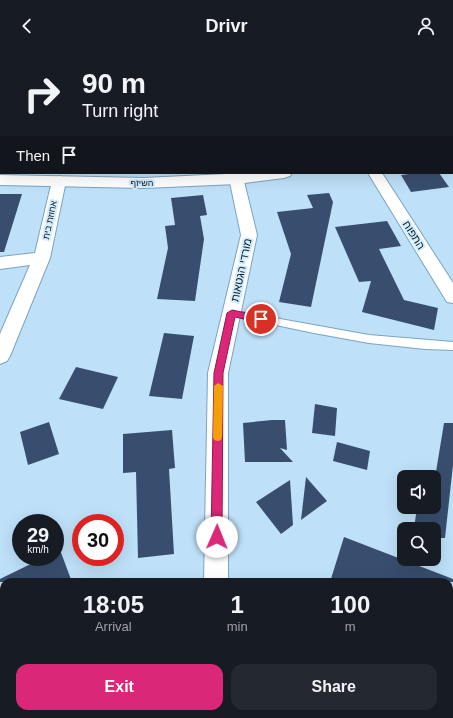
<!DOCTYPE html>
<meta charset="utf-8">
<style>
body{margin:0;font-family:Helvetica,"Noto Sans Hebrew",sans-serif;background:#242831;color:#f1f3f6;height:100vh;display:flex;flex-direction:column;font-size:15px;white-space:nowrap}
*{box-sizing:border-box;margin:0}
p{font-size:13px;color:#9ea1a6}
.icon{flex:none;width:22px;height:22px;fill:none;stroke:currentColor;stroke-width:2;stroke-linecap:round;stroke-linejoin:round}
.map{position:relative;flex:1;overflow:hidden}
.panel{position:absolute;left:0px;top:526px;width:453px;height:140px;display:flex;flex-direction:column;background:#171b24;border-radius:12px 12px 0 0;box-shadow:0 4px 16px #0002}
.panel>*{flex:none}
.top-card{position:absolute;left:0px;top:0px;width:453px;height:122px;box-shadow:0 4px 16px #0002;background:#171b24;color:#f1f3f6;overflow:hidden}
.fabs{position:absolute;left:397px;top:418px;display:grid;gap:8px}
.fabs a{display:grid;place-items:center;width:44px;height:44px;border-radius:8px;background:#171b24;box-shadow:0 4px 16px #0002;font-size:20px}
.speed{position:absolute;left:12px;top:462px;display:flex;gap:8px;font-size:20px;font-weight:700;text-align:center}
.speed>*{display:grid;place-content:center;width:52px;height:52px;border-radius:50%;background:#171b24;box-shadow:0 4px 16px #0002;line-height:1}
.speed small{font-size:10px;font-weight:400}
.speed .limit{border:6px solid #d22;background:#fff;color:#111}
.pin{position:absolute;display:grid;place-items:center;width:34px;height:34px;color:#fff;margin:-17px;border:2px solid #fff;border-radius:50%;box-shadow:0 1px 4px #0007}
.me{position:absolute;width:44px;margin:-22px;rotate:1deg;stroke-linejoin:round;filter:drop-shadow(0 0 3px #0008)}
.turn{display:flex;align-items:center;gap:14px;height:84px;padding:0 16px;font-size:18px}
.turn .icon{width:52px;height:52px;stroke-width:2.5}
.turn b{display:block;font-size:28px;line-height:34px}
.then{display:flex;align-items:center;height:38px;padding:0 16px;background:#0003;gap:8px;font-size:15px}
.eta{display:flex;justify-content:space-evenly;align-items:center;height:68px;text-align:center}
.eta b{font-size:24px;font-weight:600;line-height:28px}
.primary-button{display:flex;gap:8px;margin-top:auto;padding:8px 16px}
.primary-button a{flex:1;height:46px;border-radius:12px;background:#db2777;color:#fff;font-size:16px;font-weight:600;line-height:46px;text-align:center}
.primary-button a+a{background:#242831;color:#f1f3f6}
header{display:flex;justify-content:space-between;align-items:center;height:52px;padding:0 16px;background:#171b24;font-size:18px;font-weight:600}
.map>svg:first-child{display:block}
</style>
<header><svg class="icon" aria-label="back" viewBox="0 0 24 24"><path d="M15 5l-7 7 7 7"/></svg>Drivr<svg class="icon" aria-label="person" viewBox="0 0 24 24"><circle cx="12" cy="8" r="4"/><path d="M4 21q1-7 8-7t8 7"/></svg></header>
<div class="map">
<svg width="453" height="666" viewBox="0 0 453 666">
<rect width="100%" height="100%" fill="#bee0f8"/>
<path fill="#c1d76c" d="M4 656V662H91L92 666H0V658Z"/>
<path fill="#394e6f" d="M417 121H439L449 135 411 140 401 123Z
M329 141 333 150 311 255 279 250 291 202 277 160 313 156 307 143Z
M0 142H22L4 200H0Z
M203 143 207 163 200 164 204 187 195 249 157 247 168 196 165 174 175 173 171 146Z
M387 169 401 194 379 197 404 248 438 256 434 278 362 260 371 229 359 230 335 175Z
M164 281 194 284 182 347 149 344Z
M76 315 118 325 103 357 59 347Z
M315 352 337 356 335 384 312 381Z
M272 368H285L287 398 280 396 293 410H245L243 371Z
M49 370 59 402 28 413 20 380Z
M444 371H453V413L445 486H434V477H414L417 455H434V432Z
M172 378 175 416 169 417 174 502 138 506 136 420 123 421V382Z
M337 390 370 399 367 418 333 409Z
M306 425 327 449 301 468Z
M290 428 293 473 281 482 256 450Z
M344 485 453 527V530H330Z
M60 498 72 530H0V527L45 505H55V500Z"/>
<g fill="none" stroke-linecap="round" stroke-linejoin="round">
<defs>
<path id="service" d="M231 258 369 283 453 290V298L425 297 369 291 314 281 228 263 226 261 228 259Z"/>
<path id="minor" d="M288 0H300L301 1H289Z
M0 34H1V42H0Z
M228 121H242L257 183 228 321V530H204L208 321 241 183Z
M368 121H382L453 231V251L447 250Z
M59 124 64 126 66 129 50 206 10 304 7 309 0 312V282L30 213 0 217V205L35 201 52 129 54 126Z
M4 617V645L0 647V619Z
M449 622 453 624V652L449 650Z"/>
<path id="tertiary" d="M452 93H453V103H452Z
M246 121H292L290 124 284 126 237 132 144 136 0 133V123L144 126Z"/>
</defs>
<use href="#service" stroke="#7ba4c0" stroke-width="2"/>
<use href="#minor" stroke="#7ba4c0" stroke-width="2"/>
<use href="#tertiary" stroke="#7ba4c0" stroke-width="2"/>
<use href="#service" fill="#fff" fill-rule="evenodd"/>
<use href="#minor" fill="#fff" fill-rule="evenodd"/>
<use href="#tertiary" fill="#fff" fill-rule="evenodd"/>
</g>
<path fill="#db2777" stroke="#8e194d" d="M232 258 261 264 265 267 261 271 235 265 223 321 222 485 220 489 217 490 213 489 211 485 214 321 227 261Z"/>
<path fill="#f59e0b" d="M218 331 223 334 222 385 221 388 218 389 214 388 213 385 214 334Z"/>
<g text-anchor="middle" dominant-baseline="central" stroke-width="4" stroke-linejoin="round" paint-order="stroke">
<g font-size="9" fill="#0c1c27" stroke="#d2ecfe">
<text x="142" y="131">השיזף</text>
<text transform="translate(50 168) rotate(-78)">אחוזת בית</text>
</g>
<g font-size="11" fill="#0c1c27" stroke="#d2ecfe">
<text transform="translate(414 183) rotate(58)">התפוח</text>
<text transform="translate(241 218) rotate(-78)">מורדי הגטאות</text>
</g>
</g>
</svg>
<div class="fabs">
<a><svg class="icon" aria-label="sound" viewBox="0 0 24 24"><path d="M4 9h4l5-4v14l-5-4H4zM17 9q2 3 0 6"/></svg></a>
<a><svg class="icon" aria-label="search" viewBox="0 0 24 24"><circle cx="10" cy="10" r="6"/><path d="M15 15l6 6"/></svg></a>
</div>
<div class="speed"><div>29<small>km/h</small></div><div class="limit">30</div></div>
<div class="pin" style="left:261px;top:267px;background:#d93025"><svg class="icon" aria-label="arrive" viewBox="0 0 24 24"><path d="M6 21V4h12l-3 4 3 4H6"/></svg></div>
<svg class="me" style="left:217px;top:485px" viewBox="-20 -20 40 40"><circle r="19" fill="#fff"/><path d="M0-13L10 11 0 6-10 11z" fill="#db2777"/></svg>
<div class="top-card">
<div class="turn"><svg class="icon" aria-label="right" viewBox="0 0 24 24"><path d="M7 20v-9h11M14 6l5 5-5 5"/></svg><div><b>90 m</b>Turn right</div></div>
<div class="then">Then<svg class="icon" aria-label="arrive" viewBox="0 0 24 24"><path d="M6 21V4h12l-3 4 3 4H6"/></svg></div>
</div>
<section class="panel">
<div class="eta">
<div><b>18:05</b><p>Arrival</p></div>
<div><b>1</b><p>min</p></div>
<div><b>100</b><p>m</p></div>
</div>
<div class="primary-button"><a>Exit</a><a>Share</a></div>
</section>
</div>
